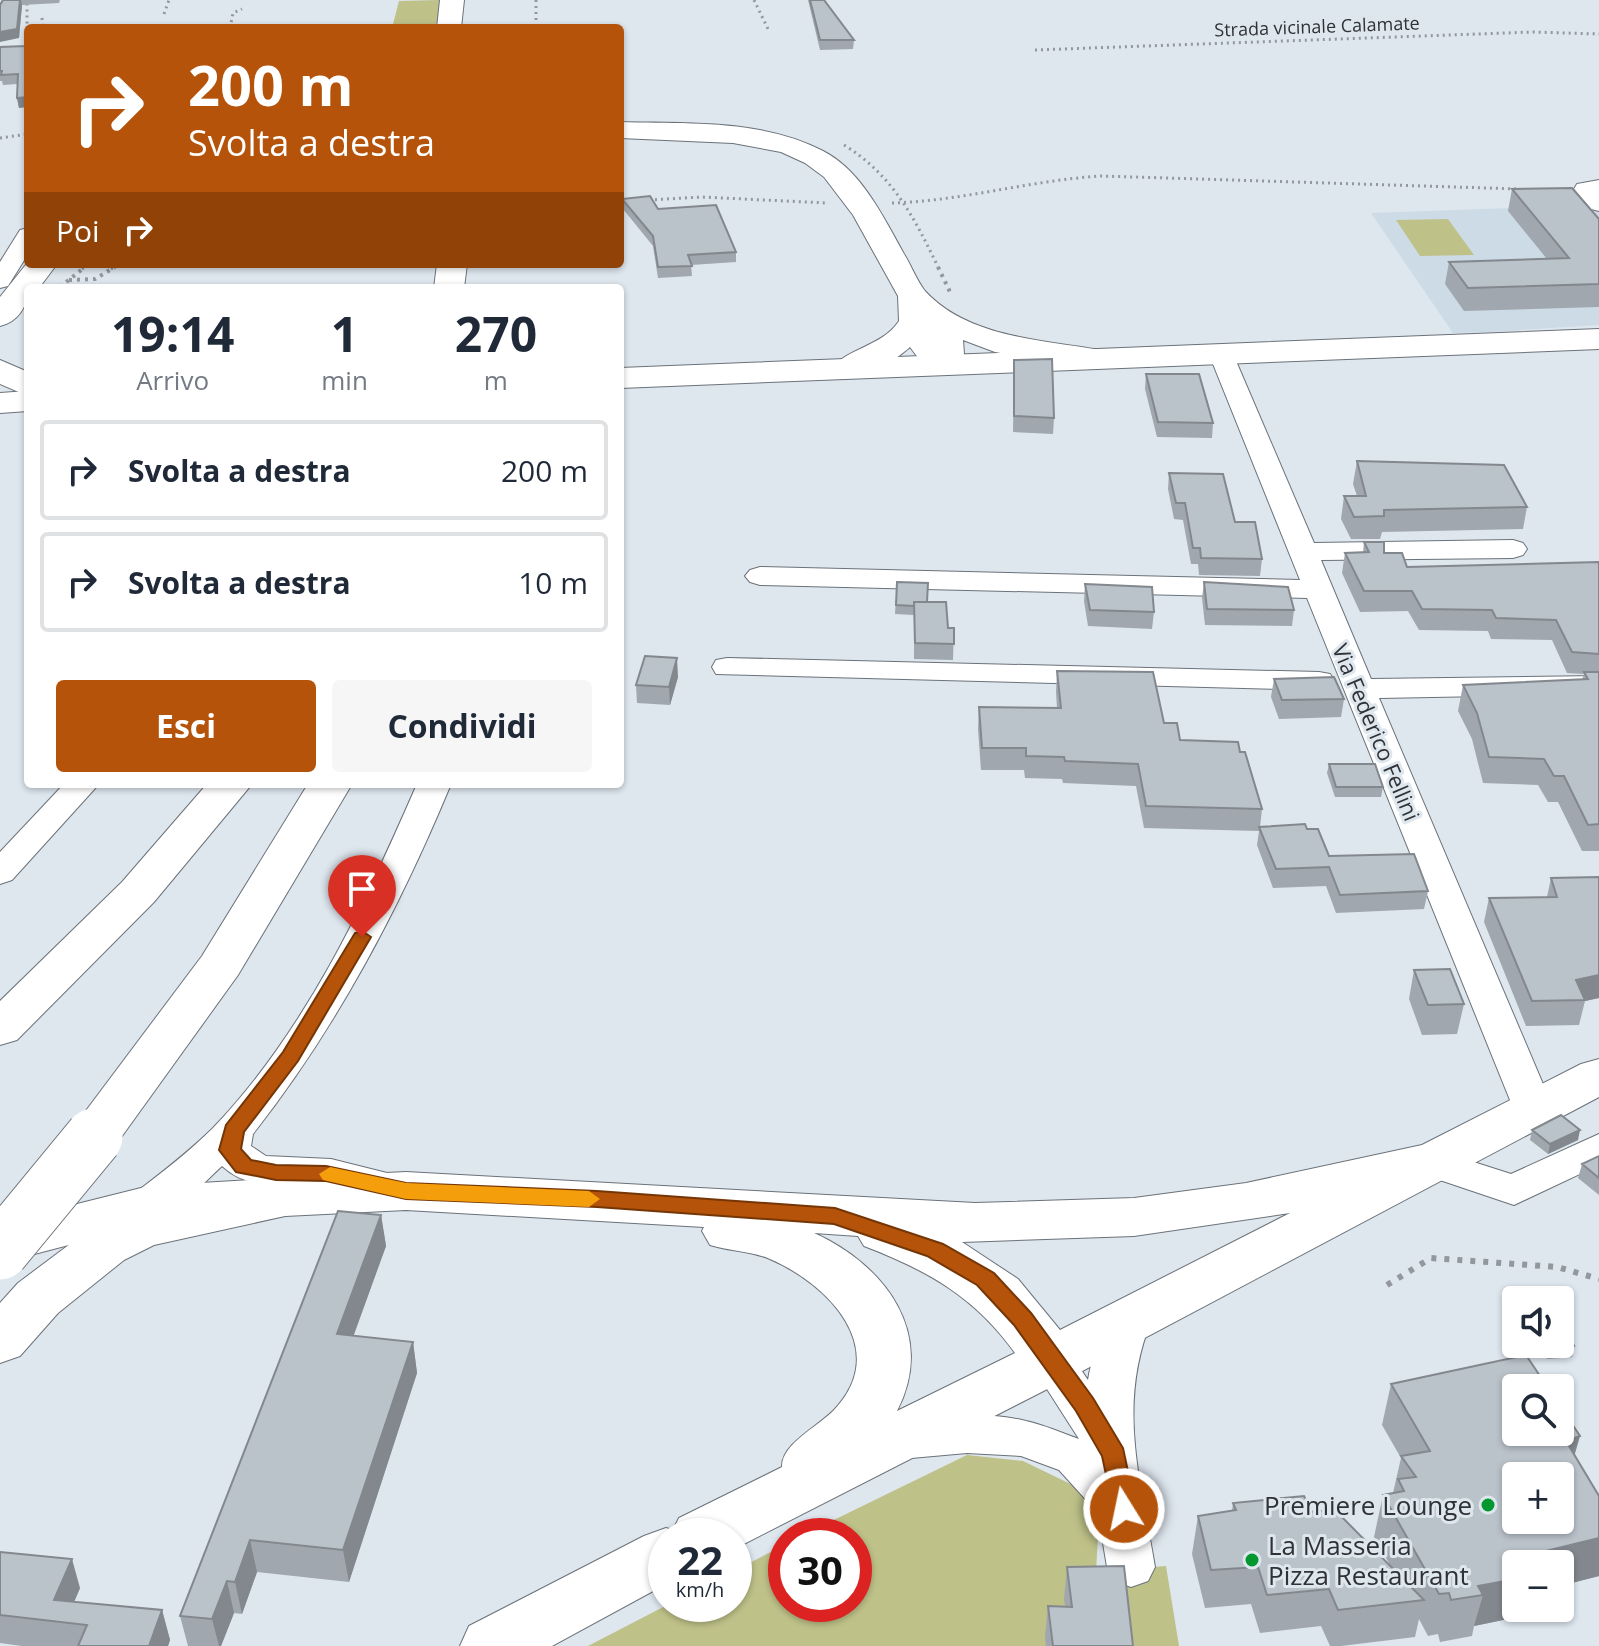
<!DOCTYPE html>
<html lang="it">
<meta charset="utf-8">
<style>
body{margin:0;font-family:"Open Sans",sans-serif;background:#f6f6f7;color:#1f2937;height:100vh;display:flex;flex-direction:column;font-size:30px;white-space:nowrap}
*{box-sizing:border-box;margin:0}
p{font-size:26px;color:#747a83}
.icon{flex:none;width:44px;height:44px;fill:none;stroke:currentColor;stroke-width:2;stroke-linecap:round;stroke-linejoin:round}
.map{position:relative;flex:1;overflow:hidden}
.sheet{position:absolute;left:24px;top:284px;width:600px;height:504px;display:flex;flex-direction:column;background:#fff;border-radius:8px;box-shadow:0 2px 6px #0004}
.sheet>*{flex:none}
.hud{position:absolute;left:24px;top:24px;width:600px;height:244px;border-radius:8px;box-shadow:0 2px 6px #0004;background:#b45309;color:#fff;overflow:hidden}
.tools{position:absolute;left:1502px;top:1286px;display:grid;gap:16px}
.tools a{display:grid;place-items:center;width:72px;height:72px;border-radius:8px;background:#fff;box-shadow:0 2px 6px #0004;font-size:40px}
.speed{position:absolute;left:648px;top:1518px;display:flex;gap:16px;font-size:40px;font-weight:700;text-align:center}
.speed>*{display:grid;place-content:center;width:104px;height:104px;border-radius:50%;background:#fff;box-shadow:0 2px 6px #0004;line-height:1}
.speed small{font-size:20px;font-weight:400}
.speed .limit{border:12px solid #d22;background:#fff;color:#111}
.pin{position:absolute;display:grid;place-items:center;width:68px;height:68px;color:#fff;margin:-82px -34px;border-radius:50% 50% 50% 0;rotate:-45deg;box-shadow:0 0 8px #0007}
.pin .icon{rotate:45deg}
.me{position:absolute;width:88px;margin:-44px;rotate:350deg;stroke-linejoin:round;filter:drop-shadow(0 0 6px #0008)}
.turn{display:flex;align-items:center;gap:28px;height:168px;padding:0 32px;font-size:36px}
.turn .icon{width:104px;height:104px;stroke-width:2.5}
.turn b{display:block;font-size:56px;line-height:68px}
.then{display:flex;align-items:center;height:76px;padding:0 32px;background:#0003;gap:16px;font-size:30px}
.eta{display:flex;justify-content:space-evenly;align-items:center;height:136px;text-align:center}
.eta b{font-size:48px;font-weight:700;line-height:56px}
.action{display:flex;gap:16px;margin-top:auto;padding:16px 32px}
.action a{flex:1;height:92px;border-radius:8px;background:#b45309;color:#fff;font-size:32px;font-weight:700;line-height:92px;text-align:center}
.action a+a{background:#f6f6f7;color:#1f2937}
ul{padding:0;list-style:none}
li{display:flex;align-items:center;gap:24px;height:100px;margin:0 16px 12px;padding:0 16px;border:4px solid #e0e1e3;border-radius:8px}
li div{flex:1}
li b{display:block;font-size:30px}
li em{font-style:normal}
.map>svg:first-child{display:block}
</style>
<div class="map">
<svg width="1599" height="1646" viewBox="0 0 1599 1646">
<rect width="100%" height="100%" fill="#dee6ee"/>
<path fill="#cddbe7" d="M1593 205 1599 212V325L1491 332 1453 333 1371 213Z"/>
<path fill="#bec188" d="M439 0 438 21 433 28H392L399 1Z
M1448 219 1474 255 1420 256 1396 220Z
M967 1455 1023 1461 1087 1492 1098 1535 1096 1572 1166 1566 1179 1646H588L669 1604H734V1571L786 1544V1604H854V1536H801Z"/>
<g fill="none" stroke-linecap="round" stroke-linejoin="round">
<defs>
<path id="minor" d="M1599 180V211L1591 209 1574 189 1577 184Z
M28 228V254L8 286 0 288V262L20 230Z
M1221 347 1233 354 1314 543 1513 540 1523 543 1527 549 1523 555 1513 558 1321 560 1371 679 1599 676V694L1379 698 1554 1110 1548 1120 1534 1124 1520 1120 1514 1110 1307 598 760 585 750 582 745 576 750 570 760 567 1300 580 1209 354Z
M727 658 1319 672 1330 674 1335 681 1330 688 1319 690 716 674 712 667 716 660Z
M64 784H99L12 880 0 884V852Z
M417 784H451C399 909 337 1027 253 1134L251 1146 266 1156 331 1159 395 1175 401 1185 395 1195C371 1202 350 1190 326 1188 291 1184 251 1193 222 1166 198 1188 168 1225 134 1216L128 1205 134 1194C161 1173 189 1152 213 1128 305 1032 365 904 417 784Z
M1599 1134V1165L1514 1205 1416 1172 1410 1162 1416 1152 1430 1148 1511 1174Z
M1130 1302 1145 1307 1152 1319C1116 1404 1141 1482 1155 1567L1148 1581 1131 1587 1114 1581 1107 1567 1098 1513 1059 1470 1021 1456 967 1453 911 1458 895 1453 888 1440 895 1427C932 1415 987 1411 1026 1421 1044 1425 1062 1433 1079 1439L1029 1361 1035 1349C1065 1339 1073 1358 1088 1380 1092 1354 1102 1331 1115 1307Z"/>
<path id="major" d="M1599 329V349L620 388V368Z
M28 391V411L0 413V393Z
M1599 1059V1097L1071 1377 734 1549V1536H666V1584L552 1646H460L469 1626 644 1536 666 1528 673 1530 679 1518 782 1467C781 1444 819 1426 834 1410 892 1349 828 1284 770 1259 751 1251 729 1251 710 1245L702 1231 704 1227 406 1210 285 1216 154 1245 124 1260 58 1313 20 1356 0 1363V1303L18 1283 86 1232 121 1214 285 1178 406 1172 975 1203 1134 1198 1246 1183 1422 1145 1581 1064ZM1290 1213 1060 1330 1018 1279 962 1242 1134 1236ZM814 1233 858 1236 864 1246C927 1270 975 1297 1015 1353L897 1411C937 1334 885 1265 814 1233Z"/>
<path id="highway" d="M440 0H464L461 28H437Z
M620 122C686 124 763 119 823 151 861 170 884 218 904 254 911 265 917 281 925 291 966 336 1038 340 1094 349L1105 352 1110 359 1105 366 1094 369 995 352 963 340 964 354 956 372C934 377 923 365 910 347 892 363 861 382 837 376L832 369C846 348 882 347 899 321L898 296 853 215 824 177 805 163 781 152 733 143 620 138Z
M28 262 57 264 39 288H28C28 306 18 322 0 326V297Z
M437 264H467L464 288H434Z
M0 360 28 372V396L0 384Z
M207 784H252L154 902 17 1040 0 1045V1001L122 882Z
M308 784H352L238 975 112 1150 94 1155 76 1150 68 1137 76 1124 202 956Z
M285 1178 304 1183 312 1197 304 1211 285 1216 149 1224 0 1263 1 1223 149 1186Z"/>
</defs>
<use href="#minor" stroke="#6b7279" stroke-width="2"/>
<use href="#major" stroke="#6b7279" stroke-width="2"/>
<use href="#highway" stroke="#6b7279" stroke-width="2"/>
<path stroke="#92989e" stroke-width="3" stroke-dasharray="2 4" stroke-linecap="butt" d="M23 0 27 2V47
M536 0V28
M754 0 769 31
M164 14 169 0
M42 18 43 28
M230 28 233 13 242 9
M1035 50 1533 32 1599 34
M0 138 28 134
M844 145C893 175 915 219 939 269
M649 200 702 197 827 203
M892 203C963 201 1031 180 1102 176L1519 189
M82 269 89 264
M111 269 120 264"/>
<path stroke="#92989e" stroke-width="4" stroke-dasharray="3 5" stroke-linecap="butt" d="M938 267 950 292
M69 280 95 279 115 267
M60 287 85 267
M28 338V356"/>
<path stroke="#92989e" stroke-width="6" stroke-dasharray="5 8" stroke-linecap="butt" d="M1387 1285 1431 1258 1557 1267 1599 1279"/>
<use href="#minor" fill="#fff" fill-rule="evenodd"/>
<use href="#major" fill="#fff" fill-rule="evenodd"/>
<use href="#highway" fill="#fff" fill-rule="evenodd"/>
<defs>
<path id="highway-bridge" d="M0 1251 94 1137"/>
</defs>
<use href="#highway-bridge" stroke="#6b7279" stroke-width="59" stroke-linecap="butt"/>
<use href="#highway-bridge" stroke="#fff" stroke-width="57"/>
</g>
<path fill="#a0a7ae" d="M3 0H60L59 3 22 5 19 38Z
M808 0H824L854 40 853 49 820 50Z
M26 46 19 108 17 98V84L3 85 2 81H0V47Z
M1512 189 1599 219V307L1464 311 1445 284 1449 262 1547 259 1508 211Z
M622 199 658 209 736 252V262L691 265 692 276 658 278 653 246 623 209Z
M1014 360 1054 418 1053 434 1013 432Z
M1146 374 1213 423 1212 438 1157 437 1145 389Z
M1357 461 1527 507 1523 529 1382 532 1380 539H1351L1341 519 1344 496H1357L1353 484Z
M1169 473 1235 522 1262 559 1260 576 1199 575 1198 564H1191L1183 520 1174 519 1168 489Z
M1364 542 1407 567 1599 562V851H1582L1558 802H1548L1538 785 1483 783 1472 739 1458 711 1463 685 1582 680 1584 674 1567 673 1552 640 1491 639 1488 631 1419 630 1408 611 1360 612 1342 573 1345 553H1363Z
M897 582 927 602 948 628H954L953 660 914 659V615L895 614Z
M1204 582 1294 610 1292 626 1205 625 1202 598Z
M1085 584 1154 612 1152 629 1088 626 1084 601Z
M1057 671 1164 723 1180 740 1240 752 1262 809 1260 827 1307 829 1329 856 1428 891 1424 909 1336 913 1326 886 1273 888 1257 845 1259 831 1144 828 1136 786 1063 783 1062 779 1025 778 1024 770H981L978 729 979 707 1057 708 1056 692Z
M678 677 670 705 637 703 636 685Z
M1274 679 1344 699 1341 717 1279 719 1271 697Z
M1329 764 1383 787 1381 797H1335L1327 773Z
M1599 877V998L1585 1001 1579 1025 1526 1026 1484 922 1489 898 1547 897 1551 878Z
M1414 970 1464 1004 1457 1034 1422 1035 1409 999Z
M1532 1130 1578 1140 1548 1154 1530 1140Z
M1599 1156V1195L1578 1178 1582 1164Z
M381 1215 386 1246 353 1336 413 1342 417 1373 349 1582 257 1572 242 1614 234 1613 221 1646H188L180 1616Z
M1530 1344H1560L1574 1346 1572 1357 1548 1359 1534 1352Z
M1391 1384 1575 1455 1599 1496V1576L1560 1586 1516 1564 1532 1614 1474 1626 1472 1636 1440 1642 1438 1634 1428 1636 1419 1619 1415 1637 1341 1646H1330L1321 1626 1260 1633 1251 1604 1205 1608 1192 1554 1198 1516 1232 1511 1233 1503 1312 1512 1390 1565 1374 1537 1383 1495 1393 1493 1401 1458 1382 1425Z
M0 1552 80 1588 74 1602 162 1610 170 1640 168 1646H22L0 1643Z
M1067 1567 1133 1646H1046L1045 1637 1048 1606H1065L1064 1599Z"/>
<path fill="#82888d" d="M20 0H21L22 5 19 38 0 42V32Z
M28 97V107L19 108 17 98Z
M677 658 678 677 670 705 669 687Z
M1599 975V998L1585 1001 1576 980Z
M1580 1130 1578 1140 1548 1154 1550 1144Z
M381 1215 386 1246 343 1365 337 1334Z
M413 1342 417 1373 349 1582 343 1550Z
M1580 1436 1568 1478 1566 1441Z
M1599 1538V1576L1560 1586V1564H1531L1534 1554Z
M250 1540 257 1572 242 1614 235 1582Z
M72 1559 80 1588 65 1623 54 1600Z
M1516 1579V1608H1534L1532 1614 1474 1626 1483 1595 1478 1586Z
M227 1581 234 1613 221 1646H219L212 1619Z
M162 1610 170 1640 168 1646H149Z"/>
<path fill="#bac2ca" stroke="#82888d" stroke-width="2" fill-rule="evenodd" d="M3 0H20L17 29 0 32V5Z
M810 0H824L854 40H820Z
M28 42V97L17 98 18 74 1 75 2 71H0V47L26 46Z
M1572 188 1599 219V284L1468 288 1449 262 1569 258 1512 189Z
M650 196 658 209 716 205 736 252 688 255 692 266 658 267 653 236 622 199Z
M1052 359 1054 418 1014 416V360Z
M1146 374H1199L1213 423 1158 422Z
M1357 461 1504 465 1527 507 1384 510V516L1354 517 1344 496H1366Z
M1169 473 1223 474 1235 522H1255L1262 559 1201 558 1200 548H1193L1185 503H1176Z
M1364 542H1384V553H1402L1407 567 1599 562V654L1572 652 1556 620 1496 618 1492 610 1422 609 1412 591H1364L1345 553 1369 552Z
M897 582 928 583 927 602H914V606L896 605Z
M1204 582 1288 587 1294 610 1207 609Z
M1085 584 1152 587 1154 612 1090 610Z
M914 602H946L948 628H954V644L915 643Z
M645 656 677 658 669 687 636 685Z
M1057 671 1153 672 1164 723H1177L1180 740 1238 742 1240 752H1245L1262 809 1146 806 1138 764 1065 761 1064 757 1026 756V748H982L979 707 1061 708Z
M1584 672H1599V824L1588 825 1564 776H1554L1544 759 1489 757 1477 713 1463 685 1588 679Z
M1334 677 1344 699 1282 700 1274 679Z
M1329 764H1375L1383 787H1336Z
M1305 824 1307 829H1318L1329 856 1414 854 1428 891 1340 895 1329 867 1276 869 1259 827Z
M1599 877V975L1576 980 1585 1000 1532 1001 1489 898 1557 897 1551 878Z
M1450 969 1464 1004 1428 1005 1414 970Z
M1561 1115 1580 1130 1550 1144 1532 1130Z
M1599 1156V1178L1582 1164Z
M338 1211 381 1215 337 1334 413 1342 343 1550 250 1540 235 1582 227 1581 212 1619 180 1616Z
M1560 1325 1566 1328 1574 1346 1551 1349 1542 1344H1560Z
M1526 1355 1548 1388H1516V1432H1560V1406L1580 1436 1566 1441 1599 1496V1538L1534 1554 1539 1564H1516V1579L1478 1586 1483 1595 1451 1600 1449 1593 1439 1594 1383 1495 1404 1491 1398 1479 1416 1477 1401 1456 1430 1451 1391 1384ZM1516 1476H1560V1520H1516Z
M1304 1496 1312 1512 1334 1509 1424 1600 1338 1610 1329 1589 1267 1595 1258 1567 1211 1570 1198 1516 1236 1510 1233 1503Z
M0 1552 72 1559 54 1600 162 1610 149 1646H78L87 1625 0 1615Z
M1124 1566 1133 1646H1053L1048 1606 1072 1607 1067 1567Z"/>
<path fill="#b45309" stroke="#753606" stroke-width="2" d="M362 931 371 937 298 1061 244 1132 241 1149 251 1160 276 1165 326 1166 406 1183 597 1191 835 1208 943 1244 994 1273 1031 1313 1093 1398 1123 1448 1136 1509 1133 1516 1124 1519 1115 1516 1102 1456 1076 1411 1014 1325 977 1285 927 1256 834 1224 597 1207 406 1199 326 1181 276 1180 236 1172 219 1150 226 1125 283 1052 355 933Z"/>
<path fill="#f59e0b" d="M330 1167 406 1183 589 1191 600 1199 589 1207 406 1199 323 1180 319 1174Z"/>
<g fill="#03972f" stroke="#dee6ee" stroke-width="3">
<circle cx="1488" cy="1505" r="8"/>
<circle cx="1252" cy="1560" r="8"/>
</g>
<g text-anchor="middle" dominant-baseline="central" stroke-width="6" stroke-linejoin="round" paint-order="stroke">
<g font-size="18" fill="#2f3236" stroke="#dee6ee">
<text transform="translate(1317 26) rotate(-2)">Strada vicinale Calamate</text>
</g>
<g font-size="22" fill="#2f3236" stroke="#dee6ee">
<text transform="translate(1377 732) rotate(67)">Via Federico Fellini</text>
</g>
<g font-size="26" fill="#2f3236" stroke="#dee6ee" text-anchor="end">
<text x="1472" y="1505">Premiere Lounge</text>
<text x="1268" y="1545" text-anchor="start">La Masseria<tspan x="1268" dy="30">Pizza Restaurant</tspan></text>
</g>
</g>
</svg>
<div class="tools">
<a><svg class="icon" aria-label="sound" viewBox="0 0 24 24"><path d="M4 9h4l5-4v14l-5-4H4zM17 9q2 3 0 6"/></svg></a>
<a><svg class="icon" aria-label="search" viewBox="0 0 24 24"><circle cx="10" cy="10" r="6"/><path d="M15 15l6 6"/></svg></a>
<a>+</a>
<a>−</a>
</div>
<div class="speed"><div>22<small>km/h</small></div><div class="limit">30</div></div>
<div class="pin" style="left:362px;top:937px;background:#d93025"><svg class="icon" aria-label="arrive" viewBox="0 0 24 24"><path d="M6 21V4h12l-3 4 3 4H6"/></svg></div>
<svg class="me" style="left:1124px;top:1509px" viewBox="-20 -20 40 40"><circle r="17" fill="#b45309" stroke="#fff" stroke-width="3"/><path d="M0-11L8 9 0 5-8 9z" fill="#fff"/></svg>
<div class="hud">
<div class="turn"><svg class="icon" aria-label="right" viewBox="0 0 24 24"><path d="M7 20v-9h11M14 6l5 5-5 5"/></svg><div><b>200 m</b>Svolta a destra</div></div>
<div class="then">Poi<svg class="icon" aria-label="right" viewBox="0 0 24 24"><path d="M7 20v-9h11M14 6l5 5-5 5"/></svg></div>
</div>
<section class="sheet">
<div class="eta">
<div><b>19:14</b><p>Arrivo</p></div>
<div><b>1</b><p>min</p></div>
<div><b>270</b><p>m</p></div>
</div>
<ul>
<li><svg class="icon" aria-label="right" viewBox="0 0 24 24"><path d="M7 20v-9h11M14 6l5 5-5 5"/></svg><div><b>Svolta a destra</b></div><em>200 m</em></li>
<li><svg class="icon" aria-label="right" viewBox="0 0 24 24"><path d="M7 20v-9h11M14 6l5 5-5 5"/></svg><div><b>Svolta a destra</b></div><em>10 m</em></li>
</ul>
<div class="action"><a>Esci</a><a>Condividi</a></div>
</section>
</div>
